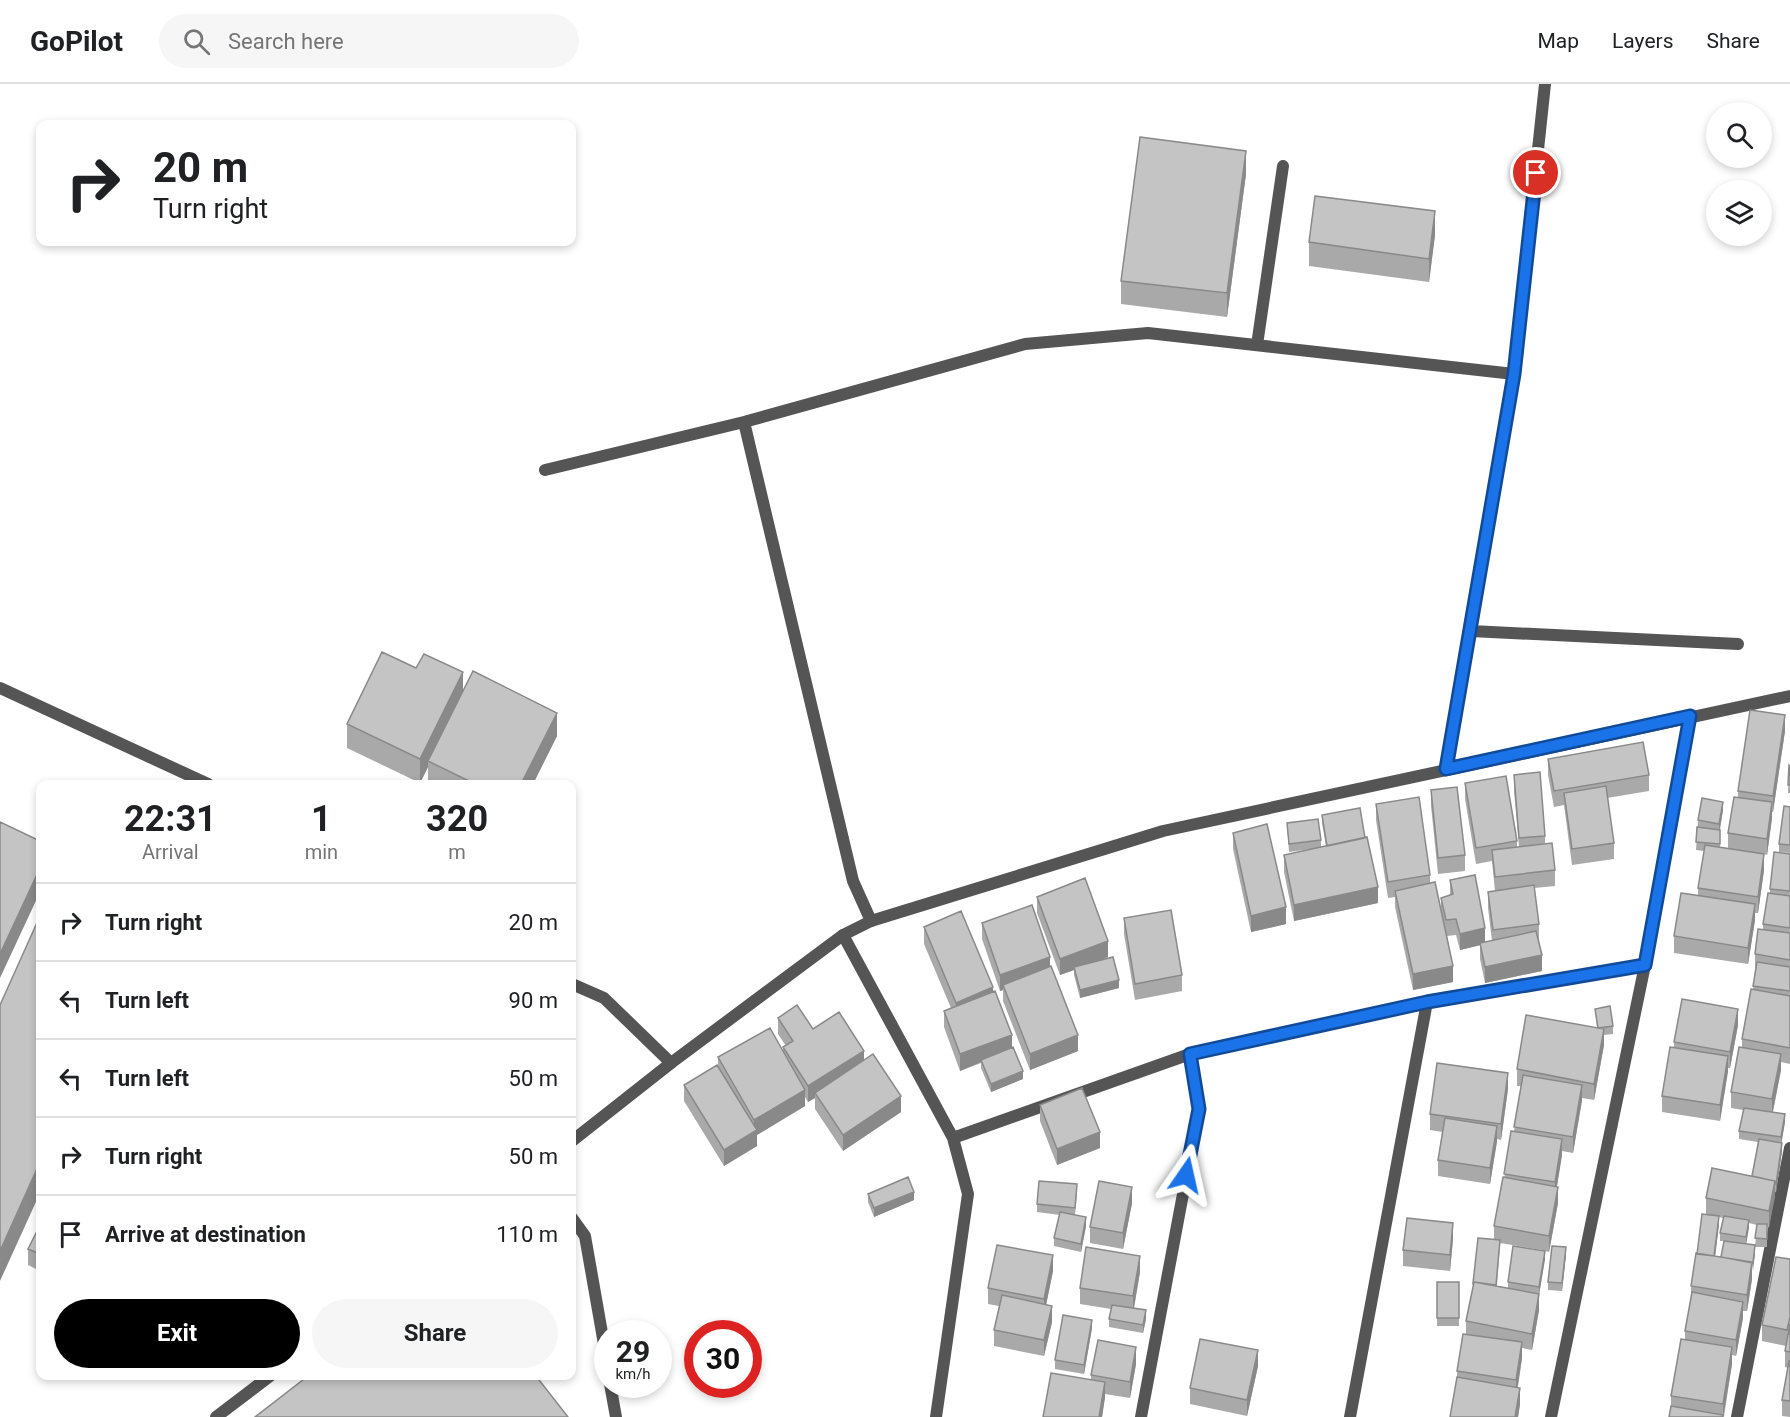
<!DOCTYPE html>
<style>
body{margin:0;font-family:Roboto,sans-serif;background:#f6f6f6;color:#202124;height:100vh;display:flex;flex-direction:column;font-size:22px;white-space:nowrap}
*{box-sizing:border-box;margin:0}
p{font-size:20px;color:#757577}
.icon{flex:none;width:33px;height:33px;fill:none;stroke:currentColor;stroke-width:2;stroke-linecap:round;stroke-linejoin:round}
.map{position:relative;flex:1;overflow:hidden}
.drawer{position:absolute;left:36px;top:696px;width:540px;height:600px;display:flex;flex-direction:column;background:#fff;border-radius:12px;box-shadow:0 3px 9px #0003}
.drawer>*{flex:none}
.guide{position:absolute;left:36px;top:36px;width:540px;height:126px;border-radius:12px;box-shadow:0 3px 9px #0003;background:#fff;color:#202124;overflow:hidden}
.fabs{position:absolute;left:1706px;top:18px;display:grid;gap:12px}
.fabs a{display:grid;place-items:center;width:66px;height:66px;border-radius:50%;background:#fff;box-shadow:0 3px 9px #0003;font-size:30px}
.speed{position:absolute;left:594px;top:1236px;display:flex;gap:12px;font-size:30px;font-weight:700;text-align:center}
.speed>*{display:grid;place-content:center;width:78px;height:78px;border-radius:50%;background:#fff;box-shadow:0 3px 9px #0003;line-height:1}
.speed small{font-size:15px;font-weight:400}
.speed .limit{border:9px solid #d22;background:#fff;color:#111}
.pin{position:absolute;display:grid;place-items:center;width:51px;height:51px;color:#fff;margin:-26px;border:3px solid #fff;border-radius:50%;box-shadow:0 2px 6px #0007}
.me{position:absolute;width:66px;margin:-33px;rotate:11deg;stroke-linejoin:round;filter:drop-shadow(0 0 4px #0008)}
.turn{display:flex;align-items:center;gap:21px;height:126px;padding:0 18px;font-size:27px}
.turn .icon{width:78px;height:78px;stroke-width:2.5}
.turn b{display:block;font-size:42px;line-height:51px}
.eta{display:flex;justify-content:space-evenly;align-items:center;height:102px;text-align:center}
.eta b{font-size:36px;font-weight:700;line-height:42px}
.button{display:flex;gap:12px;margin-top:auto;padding:12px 18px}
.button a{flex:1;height:69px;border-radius:36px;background:#000;color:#fff;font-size:24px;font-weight:700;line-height:69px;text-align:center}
.button a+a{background:#f6f6f6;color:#202124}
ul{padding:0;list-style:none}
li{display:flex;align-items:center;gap:18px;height:78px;padding:0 18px;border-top:2px solid #e0e0e0}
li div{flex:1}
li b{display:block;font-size:22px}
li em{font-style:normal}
header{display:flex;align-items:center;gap:36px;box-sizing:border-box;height:84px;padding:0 30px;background:#fff;border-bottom:2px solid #e0e0e0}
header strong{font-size:28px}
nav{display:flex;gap:33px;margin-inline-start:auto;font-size:21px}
.search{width:420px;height:54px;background:#f6f6f6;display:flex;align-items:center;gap:15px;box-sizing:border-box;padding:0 21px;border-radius:33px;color:#757577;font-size:22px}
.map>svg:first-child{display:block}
</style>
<header>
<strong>GoPilot</strong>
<div class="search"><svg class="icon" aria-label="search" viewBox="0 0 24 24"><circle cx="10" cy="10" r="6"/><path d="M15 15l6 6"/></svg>Search here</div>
<nav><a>Map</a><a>Layers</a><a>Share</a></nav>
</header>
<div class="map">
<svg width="1790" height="1333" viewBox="0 0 1790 1333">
<rect width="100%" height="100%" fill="#fff"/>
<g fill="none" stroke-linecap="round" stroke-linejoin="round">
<path stroke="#555" stroke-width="12" d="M1257 261 1283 82
M744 338 853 797 871 837
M545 386 744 338 1025 260 1148 249 1514 290
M1471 547 1738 560
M0 604 208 700
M1446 685 1514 290 1545 0
M572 900 604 914 671 979
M572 1134 585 1152 608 1283
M610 1300 616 1333"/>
<path stroke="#555" stroke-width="12" d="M843 851 953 1054 968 1110 936 1333
M953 1054 1190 970 1427 918 1645 881
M1141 1333 1199 1025 1190 970
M1350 1333 1427 918
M1551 1333 1645 881 1690 632
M1737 1333 1790 1064"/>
<path stroke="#555" stroke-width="12" d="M572 1057 671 979 843 851 871 837 1163 747 1790 612
M216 1333 270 1292"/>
</g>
<path fill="#a9a9a9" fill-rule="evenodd" d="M1246 90 1227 233 1121 220V197Z
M1435 151 1429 198 1309 182V158Z
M463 608 557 652 533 700H428V683L420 699 347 664V640Z
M1785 647 1773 728H1772V734L1767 771 1764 770V786L1758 829H1755V836L1748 880 1674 869V852L1698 811V804L1704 767 1696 766 1698 736 1723 726 1720 746V763L1728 765V749L1738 714V707Z
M1548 675 1649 691V707L1607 714 1614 759V775L1572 781 1564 721 1554 723 1548 691Z
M1789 681 1790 682V709H1788Z
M1514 691 1545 752V760L1555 786V802L1534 804 1539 840V856L1542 887 1485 899 1480 875V861L1460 866 1456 851 1447 852 1453 898 1413 906 1395 823V813L1388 814 1376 736V720L1430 791V799L1441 827V814L1450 811V796L1485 858 1492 857 1488 824V808L1495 807 1492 777 1476 780 1465 715V699L1517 757V763H1519L1514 707Z
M1431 706 1465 771V787L1438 790 1431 722Z
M1790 723V769L1779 768V760Z
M1322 731 1378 819 1294 837 1284 788V771L1311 765 1289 768 1287 739 1321 756V763L1326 762 1322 739Z
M1233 749 1286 840 1251 848 1233 765Z
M1790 770V980L1781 978V986L1773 1028 1785 1038 1781 1059 1782 1067 1776 1108H1775L1769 1143H1767V1163H1755L1757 1141 1749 1139 1746 1160 1755 1169 1752 1187V1195L1747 1227H1743V1234L1736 1272 1732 1271V1280L1724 1333H1669L1671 1322V1312L1685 1256V1247L1691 1214V1202L1706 1130V1114L1752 1092 1758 1058 1739 1055V1047L1743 1026 1731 1024V1008L1742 963V955L1753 906 1755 886V870L1763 845V840L1770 809V805ZM1719 1133 1723 1134 1720 1149V1157H1724L1721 1173 1715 1172 1719 1140Z
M1037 813 1108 873 1096 878 1119 904 1080 914 1074 891V886L1060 891 1037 829Z
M1124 834 1182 891V907L1135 916 1124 850Z
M982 839 1050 883 1078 967 1030 986 1003 917V906L1000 907 982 855Z
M924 843 993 908 1023 995 991 1008 981 984V979L960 987 944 943V927L951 924 924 860Z
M1595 925 1613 942V950L1604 951V961L1594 1016 1582 1014 1573 1069 1562 1067 1557 1102 1558 1119 1549 1168 1545 1167V1175L1539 1211V1226L1532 1266 1522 1264V1274L1518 1303 1520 1320 1518 1333H1450L1457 1293V1287L1466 1250V1237L1473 1204V1199L1494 1156V1142L1514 1047 1521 1002H1517V985L1597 944ZM1500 1159 1542 1166 1508 1198V1204L1497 1202Z
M778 934 813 945 864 977 901 1028 843 1067 815 1025V1014L808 1018 805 1013V1022L757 1051V1062L724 1082 684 1017V1001L718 983V973L783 968V963L786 962 778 950Z
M1738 941 1730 984H1728L1720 1037 1662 1028V1012L1674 963V958Z
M1508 1005 1501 1056 1497 1055 1490 1100 1438 1092V1076L1442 1048 1430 1046V1030Z
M1040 1021 1100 1064 1057 1081 1040 1037Z
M1077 1109 1075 1131 1086 1142 1081 1168 1054 1162V1154L1060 1131 1037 1128V1120Z
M868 1110 914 1116 874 1133 868 1118Z
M1132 1119 1123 1165 1090 1159V1143Z
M40 1141V1187L28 1181V1165Z
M1453 1155 1450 1187 1403 1182V1166Z
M1566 1171 1562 1207 1548 1206V1198Z
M1790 1175V1333L1782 1332V1316L1788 1284 1785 1283V1267L1786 1262 1762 1257V1241Z
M1053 1187 1046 1221 1052 1238 1044 1272 994 1262V1246L999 1222 988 1220V1204Z
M1140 1188 1134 1225 1146 1235 1143 1249 1109 1243V1235L1111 1225 1080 1220V1204Z
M1437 1198H1459V1242H1437Z
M1092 1244 1084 1290 1055 1285V1276Z
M1136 1280 1130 1314 1105 1310 1102 1333H1043L1091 1296V1291Z
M1258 1282 1247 1332 1190 1320V1304Z"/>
<path fill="#898989" d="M1246 67V90L1227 233V209Z
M1435 127V151L1429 198V175Z
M463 588V612L428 677V683L420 699V675Z
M557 629V652L533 700H521Z
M1785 631V647L1773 728V712Z
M1723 718V726L1719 748V740Z
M1772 718V734L1767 771V755Z
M1764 770V786L1758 829V813Z
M40 784V808L0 894V870Z
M1378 803V819L1294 837V821Z
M1755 820V836L1748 880V864Z
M1286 823V840L1251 848V832Z
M1485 844V860L1460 866V850Z
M1108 857V873L1075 886 1074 883V886L1060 891V875Z
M1542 871V887L1485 899V883Z
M1050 873V889L1003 901V906L1000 907V891Z
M1453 882V898L1413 906V890Z
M1119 896V904L1080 914V906Z
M993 903V919L956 935V919Z
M1738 925V941L1730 984V968Z
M1604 945V961L1594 1016V1000Z
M1012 951V967L981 976V978L960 987V970Z
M1078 951V967L1030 986V970Z
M864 967V983L815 1009V1014L808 1018V1002Z
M1781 970V986L1772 1031V1015Z
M1728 972V988L1720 1037V1021Z
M1023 987V995L991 1008V1000Z
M1508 989V1005L1501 1056V1040Z
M1582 1001V1017L1573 1069V1053Z
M805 1006V1022L757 1051V1062L724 1082V1066L754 1047V1036Z
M901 1012V1028L843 1067V1051Z
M1785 1030V1038L1781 1062V1053Z
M1497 1042V1058L1490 1100V1084Z
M1100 1048V1064L1057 1081V1065Z
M1562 1055V1072L1555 1114V1098Z
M1782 1059V1067L1776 1108V1100Z
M40 1078V1109L0 1197V1167Z
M1775 1097V1113L1769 1143V1127Z
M1132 1103V1119L1123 1165V1149Z
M1558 1103V1119L1549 1168V1152Z
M914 1108V1116L874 1133V1124Z
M1719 1132V1140L1714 1182V1174Z
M1086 1133V1142L1081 1168V1160Z
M1749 1136V1144L1746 1161V1153Z
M1453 1139V1155L1450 1187V1171Z
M1755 1161V1169L1753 1187V1179Z
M1566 1163V1171L1562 1207V1199Z
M1545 1167V1175L1539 1211V1226L1532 1266V1250L1539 1210V1203Z
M1053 1171V1187L1044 1231V1215Z
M1140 1172V1188L1133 1228V1212Z
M1752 1178V1195L1747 1227V1211Z
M1743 1218V1234L1736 1272V1256Z
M1052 1222V1238L1044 1272V1256Z
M1146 1226V1235L1143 1249V1241Z
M1092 1236V1244L1084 1290V1281Z
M1522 1258V1274L1516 1312V1296Z
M1136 1263V1280L1130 1314V1298Z
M1732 1263V1280L1723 1333V1320Z
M1258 1266V1282L1247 1332V1316Z
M1105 1298V1314L1102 1333H1099Z
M1520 1304V1320L1518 1333H1515Z"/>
<path fill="#c4c4c4" stroke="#898989" stroke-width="1.5" d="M1140 53 1246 67 1227 209 1121 197Z
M1315 112 1435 127 1429 175 1309 158Z
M382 568 416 584 424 570 463 588 420 675 347 640Z
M473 587 557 629 521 700H475L428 677Z
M1750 626 1785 631 1773 712 1738 707Z
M1643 658 1649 691 1554 707 1548 675Z
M1789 681 1790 682V701H1788Z
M1540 688 1545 752 1519 754 1514 691Z
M1506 692 1517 757 1476 764 1465 699Z
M1606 702 1614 759 1572 765 1564 709Z
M1457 703 1465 771 1438 774 1431 706Z
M1419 713 1430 791 1388 798 1376 720Z
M1734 713 1772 718 1767 755 1728 749Z
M1702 714 1723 718 1719 740 1698 736Z
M1784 722 1790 723V761L1779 760Z
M1360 724 1365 754 1327 762 1322 731Z
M1318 735 1321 756 1289 760 1287 739Z
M0 738 40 757V784L0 870Z
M1267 740 1286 823 1251 832 1233 749Z
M1697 743 1720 746V760L1696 758Z
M1367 753 1378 803 1294 821 1284 771Z
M1552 759 1555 786 1495 793 1492 766Z
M1705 761 1764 770 1758 813 1698 804Z
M1774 768 1790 770V807L1770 805Z
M1475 791 1485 844 1460 850 1456 835 1446 836 1441 814 1453 810 1450 796Z
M1085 794 1108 857 1060 875 1037 813Z
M1435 798 1453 882 1413 890 1395 807Z
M1534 801 1539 840 1493 846 1488 808Z
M1681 809 1755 820 1748 864 1674 852Z
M1768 809 1790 812V844L1763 840Z
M1032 821 1050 873 1000 891 982 839Z
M1171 826 1182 891 1135 900 1124 834Z
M961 827 993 903 956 919 924 843Z
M40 832V1078L0 1167V921Z
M1758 845 1790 849V876L1755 870Z
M1536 847 1542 871 1485 883 1480 859Z
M1113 873 1119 896 1080 906 1074 883Z
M1757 878 1790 883V907L1753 902Z
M1051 882 1078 951 1030 970 1003 901Z
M1751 905 1790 912V964L1742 955Z
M995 907 1012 951 960 970 944 927Z
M1682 915 1738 925 1730 968 1674 958Z
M797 921 813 945 839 928 864 967 808 1002 783 963 793 957 778 934Z
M1610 922 1613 942 1598 944 1595 925Z
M1526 931 1604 945 1594 1000 1517 985Z
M770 944 805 1006 754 1036 718 973Z
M1013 963 1023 987 991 1000 981 976Z
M1670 963 1728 972 1720 1021 1662 1012Z
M1739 963 1781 970 1772 1015 1731 1008Z
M873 970 901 1012 843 1051 815 1009Z
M1437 979 1508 989 1501 1040 1430 1030Z
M717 981 757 1046 724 1066 684 1001Z
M1523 991 1582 1001 1573 1053 1514 1043Z
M1082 1004 1100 1048 1057 1065 1040 1021Z
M1744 1024 1785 1030 1781 1053 1739 1047Z
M1445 1034 1497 1042 1490 1084 1438 1076Z
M1511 1047 1562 1055 1555 1098 1504 1090Z
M1759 1055 1782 1059 1776 1100H1775V1097L1752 1092Z
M1712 1084 1775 1097 1769 1127 1706 1114Z
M908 1093 914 1108 874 1124 868 1110Z
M1503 1093 1558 1103 1549 1152 1494 1142Z
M1039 1097 1077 1100 1075 1124 1037 1120Z
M1099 1097 1132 1103 1123 1149 1090 1143Z
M1060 1128 1086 1133 1081 1160 1054 1154Z
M1702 1130 1719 1132 1714 1172 1697 1170Z
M1724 1132 1749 1136 1746 1153 1720 1149Z
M1407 1134 1453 1139 1450 1171 1403 1166Z
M1757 1140H1767V1155L1755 1154Z
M40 1141V1170L28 1165Z
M1478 1154 1500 1156 1496 1201 1474 1198 1473 1199Z
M1724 1157 1755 1161 1753 1179 1721 1173Z
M997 1161 1053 1171 1044 1215 988 1204Z
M1513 1162 1545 1167 1539 1203 1508 1198Z
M1552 1162 1566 1163 1562 1199 1548 1198Z
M1086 1163 1140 1172 1133 1212 1080 1204Z
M1696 1169 1752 1178 1747 1211 1691 1202Z
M1776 1173 1790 1175V1233L1787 1246 1762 1241Z
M1437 1198H1459V1234H1437Z
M1474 1198 1539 1210 1532 1250 1466 1237Z
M1692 1208 1743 1218 1736 1256 1685 1247Z
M1002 1211 1052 1222 1044 1256 994 1246Z
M1112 1221 1146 1226 1143 1241 1109 1235Z
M1063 1231 1092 1236 1084 1281 1055 1276Z
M1790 1240V1268L1785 1267Z
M1463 1250 1522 1258 1516 1296 1457 1287Z
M1200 1255 1258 1266 1247 1316 1190 1304Z
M1681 1255 1732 1263 1723 1320 1671 1312Z
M1098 1256 1136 1263 1130 1298 1091 1291Z
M1789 1277H1790V1317L1782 1316Z
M1051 1289 1105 1298 1099 1333H1043Z
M308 1292H536L568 1333H255Z
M1457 1293 1520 1304 1515 1333H1450Z
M1671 1322 1723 1331 1722 1333H1669Z"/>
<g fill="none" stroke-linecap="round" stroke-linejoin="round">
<defs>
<path id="route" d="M1186 1091 1199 1025 1190 970 1427 918 1645 881 1690 632 1446 685 1514 290 1536 89"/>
</defs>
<use href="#route" stroke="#114b97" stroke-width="15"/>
<use href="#route" stroke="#1a73e8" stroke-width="10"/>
</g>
</svg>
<div class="fabs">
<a><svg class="icon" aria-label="search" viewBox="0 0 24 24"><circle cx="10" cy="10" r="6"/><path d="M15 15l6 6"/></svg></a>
<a><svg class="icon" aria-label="layers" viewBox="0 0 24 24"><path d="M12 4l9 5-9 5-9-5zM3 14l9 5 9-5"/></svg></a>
</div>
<div class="speed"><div>29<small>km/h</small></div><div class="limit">30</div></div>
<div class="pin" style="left:1536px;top:89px;background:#d93025"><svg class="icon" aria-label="arrive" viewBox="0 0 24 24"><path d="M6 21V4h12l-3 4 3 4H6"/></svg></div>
<svg class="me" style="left:1186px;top:1091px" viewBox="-20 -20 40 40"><path d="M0-17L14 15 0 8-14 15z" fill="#1a73e8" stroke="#fff" stroke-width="4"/></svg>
<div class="guide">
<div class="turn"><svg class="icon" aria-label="right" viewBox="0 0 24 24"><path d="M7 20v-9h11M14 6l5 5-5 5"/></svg><div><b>20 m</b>Turn right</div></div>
</div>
<section class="drawer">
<div class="eta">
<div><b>22:31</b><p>Arrival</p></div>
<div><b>1</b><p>min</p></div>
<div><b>320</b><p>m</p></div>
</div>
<ul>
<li><svg class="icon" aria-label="right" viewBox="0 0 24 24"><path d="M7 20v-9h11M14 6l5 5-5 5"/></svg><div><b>Turn right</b></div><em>20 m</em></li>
<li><svg class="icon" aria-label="left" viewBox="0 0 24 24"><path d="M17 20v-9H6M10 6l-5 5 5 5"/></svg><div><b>Turn left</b></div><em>90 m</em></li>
<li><svg class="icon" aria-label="left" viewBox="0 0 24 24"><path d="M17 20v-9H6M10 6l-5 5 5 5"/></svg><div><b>Turn left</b></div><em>50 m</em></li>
<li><svg class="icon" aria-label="right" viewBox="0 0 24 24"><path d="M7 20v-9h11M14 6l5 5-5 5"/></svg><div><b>Turn right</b></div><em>50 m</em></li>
<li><svg class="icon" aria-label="arrive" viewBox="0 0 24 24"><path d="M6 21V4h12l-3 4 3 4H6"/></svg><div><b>Arrive at destination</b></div><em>110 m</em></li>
</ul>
<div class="button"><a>Exit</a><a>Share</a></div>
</section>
</div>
